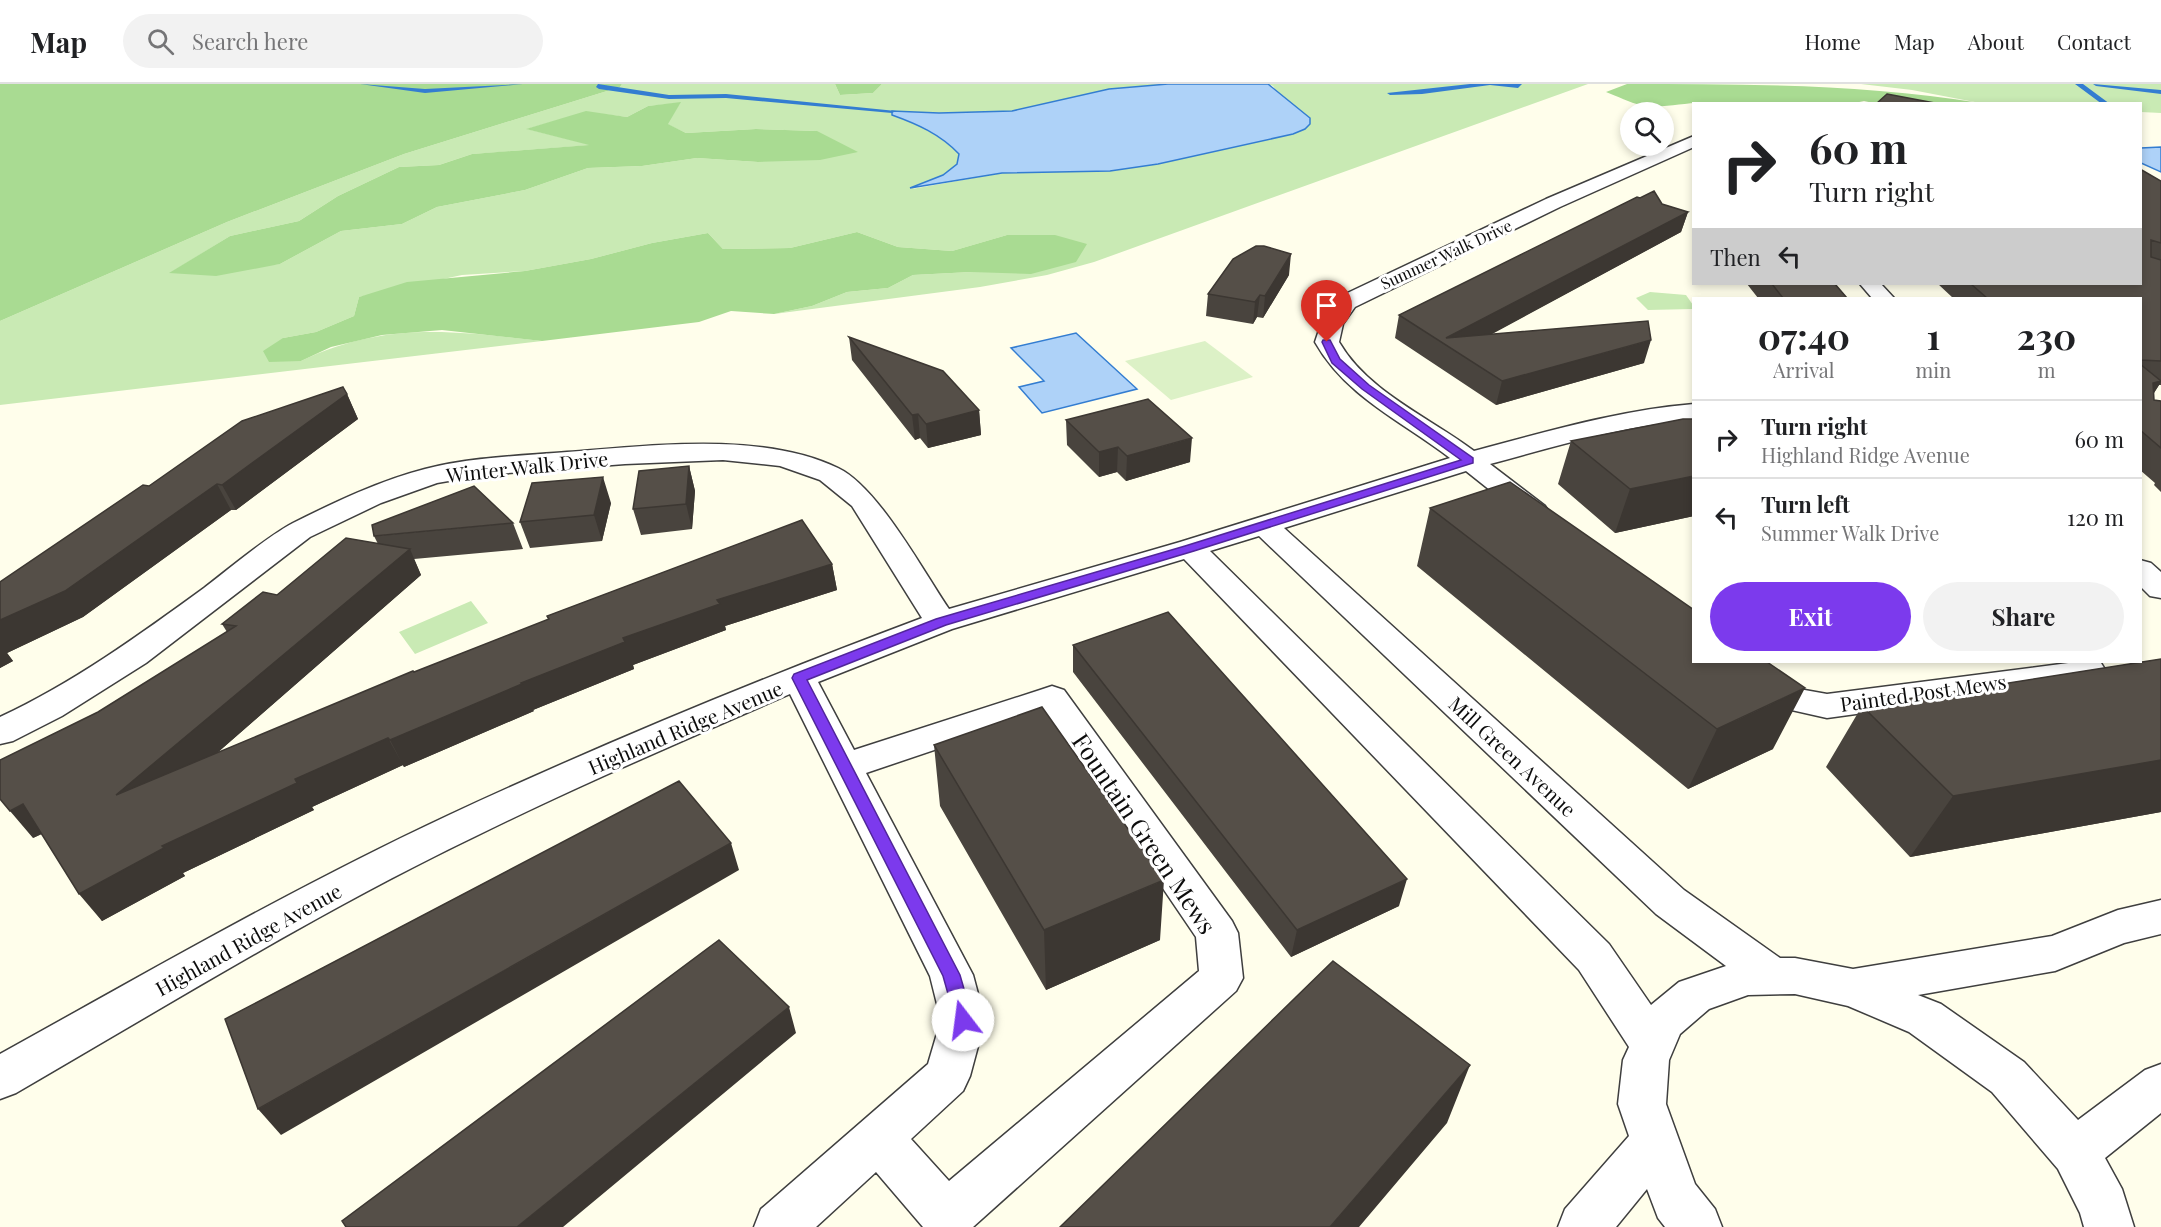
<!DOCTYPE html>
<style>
body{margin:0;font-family:"Playfair Display",serif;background:#f2f2f2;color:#202124;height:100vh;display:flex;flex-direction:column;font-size:22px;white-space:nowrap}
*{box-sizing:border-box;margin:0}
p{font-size:20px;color:#757577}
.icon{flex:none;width:33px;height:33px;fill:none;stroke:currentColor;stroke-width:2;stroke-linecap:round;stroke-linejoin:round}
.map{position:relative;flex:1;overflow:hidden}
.sheet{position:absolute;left:1692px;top:213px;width:450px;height:366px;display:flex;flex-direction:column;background:#fff;border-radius:0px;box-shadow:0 3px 9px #0003}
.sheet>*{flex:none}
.top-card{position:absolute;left:1692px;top:18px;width:450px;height:183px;border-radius:0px;box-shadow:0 3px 9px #0003;background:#fff;color:#202124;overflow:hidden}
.buttons{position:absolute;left:1620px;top:18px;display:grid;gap:12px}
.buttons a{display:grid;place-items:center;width:54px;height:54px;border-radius:50%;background:#fff;box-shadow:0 3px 9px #0003;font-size:30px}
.pin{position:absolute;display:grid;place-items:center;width:51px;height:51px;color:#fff;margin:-62px -26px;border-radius:50% 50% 50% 0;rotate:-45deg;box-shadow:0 0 6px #0007}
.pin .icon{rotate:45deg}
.me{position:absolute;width:66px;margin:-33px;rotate:345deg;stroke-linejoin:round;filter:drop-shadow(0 0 4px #0008)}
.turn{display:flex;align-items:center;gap:21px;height:126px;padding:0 18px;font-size:27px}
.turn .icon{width:78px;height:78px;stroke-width:2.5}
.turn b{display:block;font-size:42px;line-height:51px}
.then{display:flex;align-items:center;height:57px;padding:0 18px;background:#0003;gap:12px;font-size:22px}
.eta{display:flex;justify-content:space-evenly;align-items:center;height:102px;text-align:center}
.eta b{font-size:36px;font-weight:700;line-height:42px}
.cta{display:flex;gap:12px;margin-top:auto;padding:12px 18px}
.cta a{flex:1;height:69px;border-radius:36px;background:#7c3aed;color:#fff;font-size:24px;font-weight:700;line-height:69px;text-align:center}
.cta a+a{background:#f2f2f2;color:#202124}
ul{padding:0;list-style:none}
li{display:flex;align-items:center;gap:18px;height:78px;padding:0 18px;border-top:2px solid #e0e0e0}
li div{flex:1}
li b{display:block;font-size:22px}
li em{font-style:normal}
header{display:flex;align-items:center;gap:36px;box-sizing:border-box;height:84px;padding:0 30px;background:#fff;border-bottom:2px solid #e0e0e0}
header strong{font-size:28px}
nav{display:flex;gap:33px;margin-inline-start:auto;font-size:21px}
.search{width:420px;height:54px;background:#f2f2f2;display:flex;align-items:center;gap:15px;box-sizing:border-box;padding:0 21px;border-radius:33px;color:#757577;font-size:22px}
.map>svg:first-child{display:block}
</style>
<header>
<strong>Map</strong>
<div class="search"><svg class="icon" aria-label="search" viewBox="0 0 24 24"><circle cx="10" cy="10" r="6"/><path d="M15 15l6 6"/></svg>Search here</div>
<nav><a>Home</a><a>Map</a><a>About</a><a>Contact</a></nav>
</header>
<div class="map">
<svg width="2161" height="1143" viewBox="0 0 2161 1143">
<rect width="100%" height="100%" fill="#fffeeb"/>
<path fill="#c9eab4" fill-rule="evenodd" d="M622 0H835L840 11 873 9 882 0H1168L1109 5 1012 27 939 29 893 27 892 31C917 40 940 51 959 70L957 80 943 91 912 105 1002 89 1110 87 1158 80 1293 50 1305 45 1273 2 1268 0H1588L1094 178 1047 191 980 203 774 230 812 222 847 208 888 204 913 191 971 188 1007 151 952 167 898 163 857 148 790 164 723 165 708 149 652 159 591 175 525 187 462 191 359 213 354 232 316 248 283 254 301 277C386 237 453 247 542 257L0 321V237L227 138 404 70 620 3ZM680 19 667 40 686 49 756 45 817 47 758 78 697 74 642 82 588 84 525 106 437 123 402 140 341 147 280 180 170 189 230 152 299 137 338 112 399 83 439 81 472 70 592 61 527 45 586 28 627 33 648 22Z
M1861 0H2161V29L2141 28 2140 20 1980 19 1912 6Z
M1650 208 1686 211 1693 221V225L1648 226 1636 214Z
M471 517 488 539 415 570 399 548Z"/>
<path fill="#a9db92" d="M0 0H622L620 3 404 70 227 138 0 237Z
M835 0H882L873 9 840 11Z
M1627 0C1744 0 1865 0 1980 19L1878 20 1864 17 1850 20H1716C1692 15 1666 26 1641 21 1630 19 1617 12 1606 8Z
M681 18 668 40 686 49 756 45 817 47 858 68 820 76 758 78 697 74 642 82 588 84 525 106 437 123 402 140 341 147 280 180 216 192 169 189 230 152 299 137 338 112 399 83 439 81 472 70 589 61 526 45 586 27 627 33 648 22Z
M857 148 898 163 952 167 1007 151H1055L1087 160 1076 178 1031 190 971 188 913 191 888 204 847 208 812 222 774 230 731 227 699 238 542 257 442 246 382 251 331 263 301 277 269 278 263 267 283 254 316 248 354 232 359 213 407 198 525 187 591 175 652 159 708 149 723 165 790 164Z"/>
<path fill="#dcf1c6" d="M1205 257 1253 293 1171 316 1125 277Z"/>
<path fill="#aed2f8" stroke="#337dd1" stroke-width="1.5" d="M1168 0H1268L1310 34V40L1305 45 1293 50 1158 80 1110 87 1002 89 910 104 943 91 957 80 959 70C940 50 917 40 892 31V27L939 29 1012 27 1109 5Z
M2161 63V88L2141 79V64Z
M1076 249 1137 305 1042 329 1019 303 1044 297 1011 264Z"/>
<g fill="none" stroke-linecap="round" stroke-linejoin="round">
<path fill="#337dd1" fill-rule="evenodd" d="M360 0 425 5 523 0 425 9Z
M598 0 669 11 726 10 896 27 892 29 726 14 669 15 599 5 596 3Z
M1470 0H1522L1518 4 1490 1 1422 10 1390 11 1387 9Z
M2075 0H2083L2110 20H2102Z
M2093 0 2161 6V10L2096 2Z"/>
<defs>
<path id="minor" d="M1694 52V63L1560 123 1355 223 1343 240 1339 258C1368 308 1429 333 1474 367 1546 348 1619 326 1694 320V336C1624 341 1557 362 1490 380L1545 422 1549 428 1545 434 1535 437 1525 434 1466 387 1284 444 1684 806 1780 874H1795L1853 885 2052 852 2118 826 2161 816V850L2124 859 2055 887 1918 911 1941 920 2024 978 2078 1036 2145 986 2161 980V1029L2105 1074 2122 1105 2134 1143H2084L2080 1129 2058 1085 1992 1008 1909 948 1848 922 1795 910 1748 911 1709 925 1680 950 1669 976 1666 1020 1695 1100 1715 1125 1722 1143H1665L1658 1134 1647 1105 1616 1143H1558L1565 1125 1629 1052 1618 1020 1623 976 1629 963 1579 886 1184 475 952 545 818 598 854 666 1040 606 1052 602 1064 606 1232 837 1238 849 1243 894 1236 907 973 1143H923L876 1088 816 1143H754L761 1125 928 980 941 936 930 892 790 610C685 656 579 701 476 752 318 828 168 921 16 1009L0 1015V970C148 888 295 803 449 731 604 659 762 594 922 534L852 422 820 396 780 382 723 376 625 380 483 391 437 399 381 419 310 453 146 579 62 632 13 657 0 660V633C73 599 138 552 204 504 230 484 265 454 293 439 335 418 379 397 425 385 471 373 519 372 567 368 649 362 762 347 838 384 878 403 923 487 949 525L1180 458 1450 374C1402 337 1346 313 1315 258L1321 240 1339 213 1546 115ZM1259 452 1656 830 1726 882 1679 898 1651 921 1609 860 1210 467ZM1044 629 1196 853 1199 887 949 1097 911 1055 963 1007 970 992 985 936 973 891 866 689Z
M1860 200H1881L1894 214H1872Z
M2140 476 2151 479 2161 488V514L2150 512 2140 502Z
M1715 578H1755L1799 605 1827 610 2076 578 2101 579 2106 587 2101 595 2089 598 1827 634 1778 623 1720 586Z"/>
</defs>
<use href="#minor" stroke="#3f3f3f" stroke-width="3"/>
<use href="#minor" fill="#fff" fill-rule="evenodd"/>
</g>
<path fill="#49443e" d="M2161 97V301H2159L2154 309V316L2161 317V408L2154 401 2155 399 2140 386V214H1953L1938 200H2140Z
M1662 120 1688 128 1681 148 1491 250 1644 279 1496 321 1395 254 1399 231Z
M1289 191 1263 234 1257 233 1253 240 1206 232 1208 210Z
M1747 200H1835L1847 214H1758Z
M849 253 979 326 981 351 928 364 920 354 915 356 852 276Z
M347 310 358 335 236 426H231L83 533 7 569 13 577 0 584V498L149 402Z
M1694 335V432L1615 449 1558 400 1571 357Z
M1066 336 1190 378 1126 397 1117 388 1099 393 1067 361Z
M689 382 695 407 692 445 641 451 633 425Z
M611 419 602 457 530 464 520 438Z
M1430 424 1773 665 1688 705 1417 482Z
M513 439 523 465 414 475 421 491 217 669 414 588 548 536 547 532 832 480 837 506 725 542 726 546 633 581 634 585 533 626 534 627 404 683 403 681 312 723 314 726 183 789 185 792 102 837 42 750 33 754 98 628 227 548 222 540 378 460 374 452Z
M1073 561 1399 822 1291 873 1073 588Z
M2161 575V728L1910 773 1826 683 1862 622Z
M934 661 1160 856 1046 906 940 722Z"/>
<path fill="#3c3732" d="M1688 128 1681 148 1457 269 1446 254Z
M1291 170 1289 191 1263 234 1265 212Z
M1260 211 1257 233 1253 240 1255 218Z
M1651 256 1644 279 1496 321 1502 297Z
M2161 297V298L2146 321 2153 299Z
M347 310 358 335 236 426 222 401Z
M979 326 981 351 928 364 926 340Z
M918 330 920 354 915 356 912 331Z
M1192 354 1190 378 1126 397 1127 372Z
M1118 363 1117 388 1099 393V368Z
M689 382 695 407 692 445 686 420Z
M1694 392V432L1615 449 1630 405Z
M603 393 611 419 602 457 594 431Z
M217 400 231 426 83 533 7 569 13 577 0 584V536Z
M410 465 421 491 137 739 116 711Z
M832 480 837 506 725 542 726 546 633 581 634 585 533 626 534 627 404 683 390 656 623 554 717 516Z
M1805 604 1773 665 1688 705 1717 645Z
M388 654 403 681 312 723 314 726 183 789 162 762 295 695Z
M2161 676V728L1910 773 1953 712Z
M23 720 47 747 33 754 10 727Z
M731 759 739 786 281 1051 258 1025Z
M164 764 185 792 102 837 79 810Z
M1407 795 1399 822 1291 873 1297 846Z
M1164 796 1160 856 1046 906 1044 846Z
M789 923 796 949 563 1143H517Z
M1470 981 1447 1039 1359 1143H1330Z"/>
<path fill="#554f48" stroke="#3c3732" stroke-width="1.5" d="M1887 10 1940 20H1876Z
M2140 85 2161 97V159L2151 156V173L2161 176V277L2140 276V214H1987L1971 200H2140Z
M1654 107 1662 120 1688 128 1446 254 1648 237 1651 256 1502 297 1399 231 1637 113 1640 114Z
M1256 162H1264L1291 170 1265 212 1260 211 1255 218 1208 210 1233 175Z
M1772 200H1835L1847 214H1783Z
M849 253 943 287 979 326 926 340 918 330 912 331Z
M2140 280 2161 297 2153 299 2154 316 2161 317V364L2140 346Z
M343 303 347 310 222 401 217 400 65 507 0 536V498L143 401 149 402 242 337Z
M1148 315 1192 354 1127 372 1118 363 1099 368 1066 336Z
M1683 335H1694V392L1630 405 1571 357Z
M689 382 686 420 633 425 639 387Z
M603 393 594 431 520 438 532 399Z
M1510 398 1694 526V578H1767L1805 604 1717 645 1430 424Z
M474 402 513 439 374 452 372 441Z
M802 436 832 480 717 516 720 520 623 554 625 558 521 599 522 600 390 656 388 654 295 695 297 699 162 762 164 764 79 810 23 720 10 727 0 715V676L98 628 236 542 222 540 263 508 277 511 346 454 410 465 116 711 413 587 414 588 549 535 547 532Z
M1168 528 1407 795 1297 846 1073 561Z
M2161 575V676L1953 712 1862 622Z
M1042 623 1164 796 1044 846 934 661Z
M679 697 731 759 258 1025 225 935Z
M719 856 789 923 517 1143H346L342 1137Z
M1333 877 1470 981 1330 1143H1060Z"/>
<path fill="#7c3aed" stroke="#51269a" stroke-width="1.5" d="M1323 256H1330L1340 275 1369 301 1473 374V379L1194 467 946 541 807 596 960 891 973 936 970 942 963 944 957 942 943 892 792 594 794 590 936 535 1185 462 1461 376 1362 305 1332 279 1322 258Z"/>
<g text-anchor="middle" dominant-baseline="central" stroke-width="6" stroke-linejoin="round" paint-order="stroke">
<g font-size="16" fill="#0c0c0c" stroke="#fff">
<text transform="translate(1446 170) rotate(-25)">Summer Walk Drive</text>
</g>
<g font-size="20" fill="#0c0c0c" stroke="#fff">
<text transform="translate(527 382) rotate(-6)">Winter Walk Drive</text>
<text transform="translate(1923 608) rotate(-8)">Painted Post Mews</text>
<text transform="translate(685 643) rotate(-23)">Highland Ridge Avenue</text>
<text transform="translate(1513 672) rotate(43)">Mill Green Avenue</text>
<text transform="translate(248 855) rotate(-29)">Highland Ridge Avenue</text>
</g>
<g font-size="24" fill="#0c0c0c" stroke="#fff">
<text transform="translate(1145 749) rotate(56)">Fountain Green Mews</text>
</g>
</g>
</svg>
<div class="buttons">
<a><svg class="icon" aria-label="search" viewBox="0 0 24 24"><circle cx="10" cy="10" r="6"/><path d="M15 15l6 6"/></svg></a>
</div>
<div class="pin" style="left:1327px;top:258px;background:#d93025"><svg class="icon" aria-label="arrive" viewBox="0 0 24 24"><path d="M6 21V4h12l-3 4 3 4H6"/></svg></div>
<svg class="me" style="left:963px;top:936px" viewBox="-20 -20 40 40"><circle r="19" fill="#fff"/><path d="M0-13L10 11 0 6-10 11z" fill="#7c3aed"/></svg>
<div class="top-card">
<div class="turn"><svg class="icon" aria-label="right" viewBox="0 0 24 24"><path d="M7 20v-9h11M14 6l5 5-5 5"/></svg><div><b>60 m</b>Turn right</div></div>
<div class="then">Then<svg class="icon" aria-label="left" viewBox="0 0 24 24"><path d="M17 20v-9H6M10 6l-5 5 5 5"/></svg></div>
</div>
<section class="sheet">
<div class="eta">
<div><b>07:40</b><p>Arrival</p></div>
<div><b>1</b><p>min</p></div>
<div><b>230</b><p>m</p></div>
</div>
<ul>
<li><svg class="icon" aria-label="right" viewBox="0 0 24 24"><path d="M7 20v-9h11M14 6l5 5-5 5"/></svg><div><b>Turn right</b><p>Highland Ridge Avenue</p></div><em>60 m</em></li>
<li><svg class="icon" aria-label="left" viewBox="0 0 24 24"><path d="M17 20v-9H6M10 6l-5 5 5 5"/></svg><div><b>Turn left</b><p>Summer Walk Drive</p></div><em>120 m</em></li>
</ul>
<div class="cta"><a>Exit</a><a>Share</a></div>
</section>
</div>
